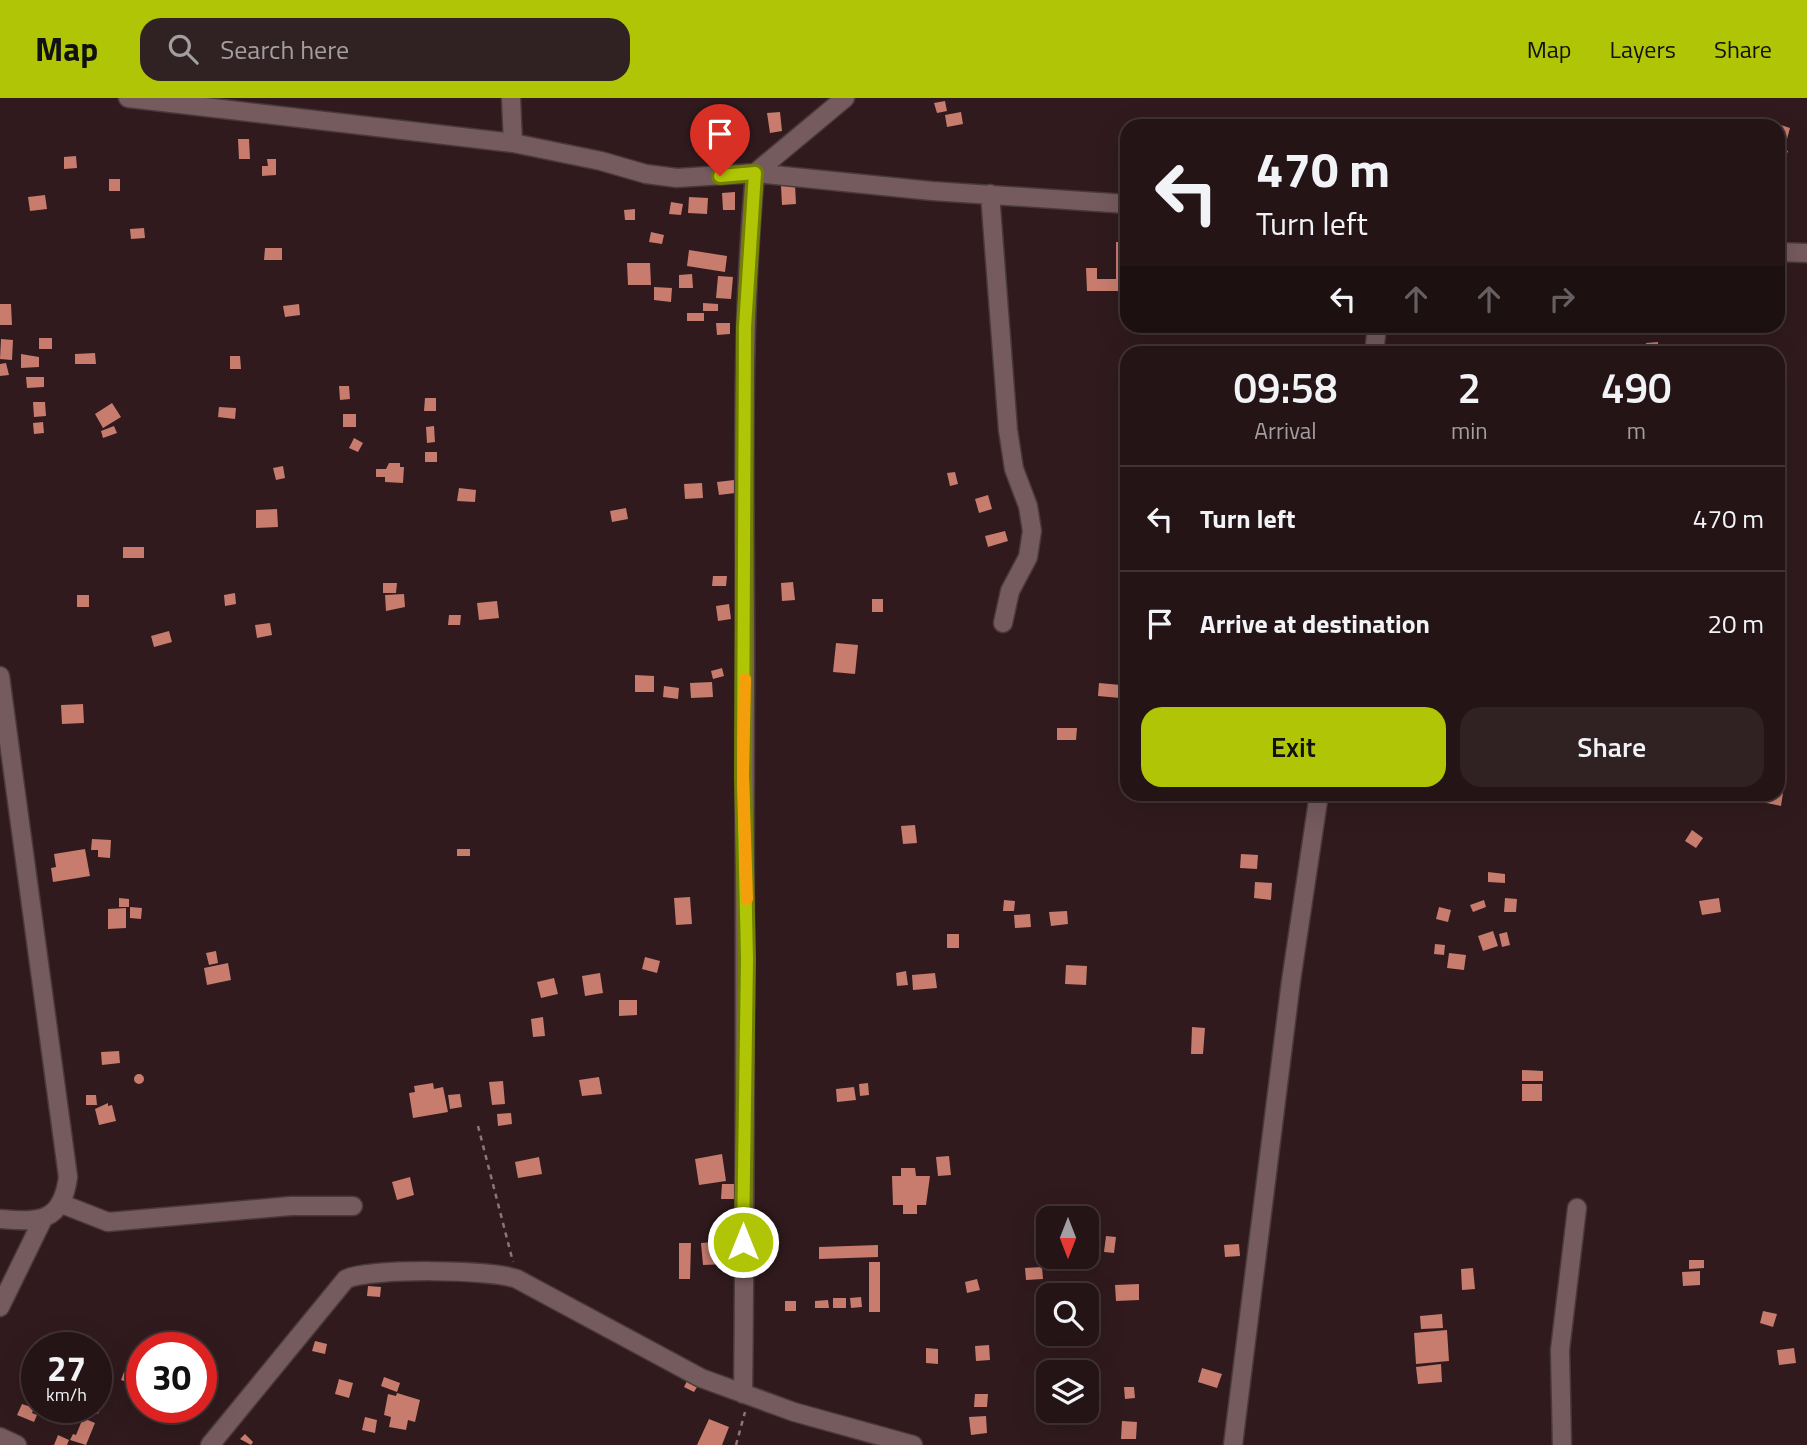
<!DOCTYPE html>
<style>
body{margin:0;font-family:"Titillium Web",sans-serif;background:#302123;color:#f1f3f6;height:100vh;display:flex;flex-direction:column;font-size:26px;white-space:nowrap}
*{box-sizing:border-box;margin:0}
p{font-size:23px;color:#a39ea1}
.icon{flex:none;width:38px;height:38px;fill:none;stroke:currentColor;stroke-width:2;stroke-linecap:round;stroke-linejoin:round}
.map{position:relative;flex:1;overflow:hidden}
.sheet{position:absolute;left:1120px;top:248px;width:665px;height:455px;display:flex;flex-direction:column;background:#241416;border-radius:21px;box-shadow:0 7px 28px #0002,0 0 0 2px #413335}
.sheet>*{flex:none}
.guide{position:absolute;left:1120px;top:21px;width:665px;height:214px;border-radius:21px;box-shadow:0 7px 28px #0002,0 0 0 2px #413335;background:#241416;color:#f1f3f6;overflow:hidden}
.needle{width:46px;rotate:180deg}
.tools{position:absolute;left:1036px;top:1108px;display:grid;gap:14px}
.tools a{display:grid;place-items:center;width:63px;height:63px;border-radius:14px;background:#241416;box-shadow:0 7px 28px #0002,0 0 0 2px #413335;font-size:35px}
.speed{position:absolute;left:21px;top:1234px;display:flex;gap:14px;font-size:35px;font-weight:700;text-align:center}
.speed>*{display:grid;place-content:center;width:91px;height:91px;border-radius:50%;background:#241416;box-shadow:0 7px 28px #0002,0 0 0 2px #413335;line-height:1}
.speed small{font-size:18px;font-weight:400}
.speed .limit{border:10px solid #d22;background:#fff;color:#111}
.pin{position:absolute;display:grid;place-items:center;width:60px;height:60px;color:#fff;margin:-72px -30px;border-radius:50% 50% 50% 0;rotate:-45deg;box-shadow:0 0 7px #0007}
.pin .icon{rotate:45deg}
.me{position:absolute;width:77px;margin:-38px;rotate:0deg;stroke-linejoin:round;filter:drop-shadow(0 0 5px #0008)}
.turn{display:flex;align-items:center;gap:24px;height:147px;padding:0 21px;font-size:32px}
.turn .icon{width:91px;height:91px;stroke-width:2.5}
.turn b{display:block;font-size:49px;line-height:60px}
.lanes{display:flex;align-items:center;height:66px;padding:0 21px;background:#0003;justify-content:center;gap:35px;direction:ltr}
.lanes .off{opacity:.35}
.eta{display:flex;justify-content:space-evenly;align-items:center;height:119px;text-align:center}
.eta b{font-size:42px;font-weight:600;line-height:49px}
.action{display:flex;gap:14px;margin-top:auto;padding:14px 21px}
.action a{flex:1;height:80px;border-radius:21px;background:#afc505;color:#111;font-size:28px;font-weight:600;line-height:80px;text-align:center}
.action a+a{background:#302123;color:#f1f3f6}
ul{padding:0;list-style:none}
li{display:flex;align-items:center;gap:21px;height:105px;padding:0 21px;border-top:2px solid #413335}
li div{flex:1}
li b{display:block;font-size:26px}
li em{font-style:normal}
header{display:flex;align-items:center;gap:42px;box-sizing:border-box;height:98px;padding:0 35px;background:#afc505;color:#111}
header strong{font-size:33px}
nav{display:flex;gap:38px;margin-inline-start:auto;font-size:24px}
.search{width:490px;height:63px;background:#302123;display:flex;align-items:center;gap:18px;box-sizing:border-box;padding:0 24px;border-radius:21px;color:#a39ea1;font-size:26px}
.map>svg:first-child{display:block}
</style>
<header>
<strong>Map</strong>
<div class="search"><svg class="icon" aria-label="search" viewBox="0 0 24 24"><circle cx="10" cy="10" r="6"/><path d="M15 15l6 6"/></svg>Search here</div>
<nav><a>Map</a><a>Layers</a><a>Share</a></nav>
</header>
<div class="map">
<svg width="1807" height="1347" viewBox="0 0 1807 1347">
<rect width="100%" height="100%" fill="#301a1d"/>
<path fill="#c77c6e" d="M945 3 947 13 937 15 934 5Z
M780 14 782 33 770 35 767 15Z
M961 14 963 26 947 29 945 17Z
M1775 25 1790 30 1787 41 1778 39Z
M238 41H249L250 61H239Z
M1778 49 1788 53 1782 68 1778 66Z
M76 58 77 70 64 71V59Z
M267 61H276V77L262 78V68H268Z
M109 81H120V93H109Z
M795 87 796 106 782 107 781 88Z
M735 94V112H723L722 95Z
M45 97 47 111 30 113 28 99Z
M689 99 708 100 707 116 688 115Z
M671 104 683 106 681 117 669 116Z
M635 111V122H625L624 112Z
M144 130 145 140 131 141 130 131Z
M651 134 664 137 662 146 649 144Z
M1116 144H1127V193H1087L1086 170H1097V181H1116Z
M265 150H282V162H264Z
M689 152 727 158 725 174 687 168Z
M627 165H650L651 187H628Z
M692 176 693 190H679V177Z
M718 178 733 179 731 201 716 200Z
M654 189 672 190 671 204 654 202Z
M703 205 718 206V213H703Z
M0 206H11L12 227H0Z
M299 206 300 217 285 219 283 208Z
M687 215H704V223H687Z
M716 225H730V236L717 237Z
M39 240H52V251H39Z
M1 241 13 242 12 262 0 261Z
M1658 244V256H1647L1646 245Z
M1325 246 1340 248 1339 256H1324Z
M95 255 96 266H75V256Z
M21 256 39 259V269L21 270Z
M230 258H240L241 271H230Z
M6 265 9 277 0 278V266Z
M26 279H44V289L27 290Z
M339 288H349L350 301 340 302Z
M425 300H436V313H424Z
M33 304H45L46 318 34 319Z
M112 305 121 319 103 330 95 316Z
M219 309 236 310 235 321 218 319Z
M343 316H356V329H343Z
M43 324 44 335 34 336 33 325Z
M114 328 117 335 103 340 101 333Z
M434 328 435 344 427 345 426 329Z
M354 340 363 345 358 354 349 350Z
M425 354H437V364H425Z
M389 365H400V369H404L403 385 385 384V379H376V371H386Z
M283 368 285 380 276 382 273 370Z
M955 374 958 386 950 388 947 375Z
M734 382 735 395 719 397 717 384Z
M702 385 703 400 685 401 684 386Z
M459 390 476 392 475 404 457 403Z
M988 397 992 411 979 415 975 401Z
M626 410 628 421 612 424 610 413Z
M277 411 278 429 256 430V412Z
M1005 433 1008 443 988 449 985 438Z
M123 449H144V460H123Z
M713 478H727L726 488H712Z
M793 484 795 502 782 503 781 485Z
M383 485H397L396 495H383Z
M235 495 236 506 225 508 224 497Z
M404 496 405 509 386 513 385 497Z
M77 497H89V509H77Z
M872 501H883V514H872Z
M497 503 499 520 479 522 477 505Z
M729 506 731 521 718 523 716 508Z
M449 517H461L460 527H448Z
M270 525 272 537 257 540 255 527Z
M169 533 172 544 154 549 151 538Z
M836 545 858 547 855 576 833 574Z
M722 570 724 578 713 581 711 573Z
M635 577 654 578V594H635Z
M712 584 713 599 691 600 690 585Z
M1099 585 1121 587 1120 600 1098 598Z
M664 588 679 590 678 601 663 599Z
M83 606 84 625 62 626 61 607Z
M1057 630H1077L1076 642H1057Z
M1778 694 1783 695 1781 708 1762 704 1764 696Z
M915 727 917 745 903 746 901 728Z
M1692 732 1703 740 1696 750 1685 743Z
M92 741 111 742 110 760 98 759V752H91Z
M85 751 90 778 53 784 51 770 56 769 54 756Z
M457 751H470V758H457Z
M1241 756 1258 757 1257 771 1240 770Z
M1488 774 1505 776V785L1488 784Z
M1255 784 1272 785 1271 802 1254 800Z
M690 799 692 826 676 827 674 800Z
M119 800 129 801V809H119Z
M1505 800 1517 801 1516 814H1504Z
M1719 800 1721 814 1702 817 1699 803Z
M1004 802 1015 803 1014 813H1003Z
M1484 802 1486 809 1473 814 1470 807Z
M130 809 142 810 141 821 130 820Z
M1439 809 1451 812 1448 824 1436 821Z
M126 810V830L108 831V811Z
M1067 813 1068 826 1051 828 1049 814Z
M1030 816 1031 829 1015 830 1014 817Z
M1493 833 1498 848 1483 853 1478 838Z
M1507 834 1510 847 1502 849 1499 836Z
M947 836H959V850H947Z
M1435 846 1445 847 1444 857 1434 856Z
M216 853 218 865 209 867 206 855Z
M1449 855 1466 857 1464 872 1447 870Z
M645 859 660 863 657 875 642 871Z
M228 865 231 882 207 887 204 870Z
M1066 867 1087 868 1086 887 1065 886Z
M906 873 908 887 897 888 896 875Z
M600 875 603 895 585 898 582 878Z
M935 875 937 890 913 892 912 877Z
M554 880 558 896 541 900 537 884Z
M619 902H637V917L619 918Z
M543 919 545 938 533 939 531 921Z
M1192 929 1205 930 1203 956H1191Z
M119 953 120 965 102 967 101 954Z
M1522 972 1543 973V983H1522Z
M134 981a5 5 0 1 1 10 0a5 5 0 1 1-10 0Z
M599 979 602 996 582 998 579 982Z
M503 983 505 1006 492 1007 489 984Z
M433 985 434 991 443 989 448 1014 413 1020 409 995 415 994 414 988Z
M868 985 869 997 860 998 859 986Z
M1522 986H1542V1003H1522Z
M854 989 856 1002 837 1004 836 991Z
M460 996 462 1009 450 1011 448 997Z
M86 997H96L97 1007H86Z
M108 1005V1008L112 1007 116 1023 99 1027 95 1011Z
M511 1015 512 1026 498 1028 497 1016Z
M722 1056 726 1083 699 1087 695 1061Z
M949 1058 951 1077 938 1078 936 1059Z
M539 1059 542 1076 518 1080 515 1064Z
M901 1070H915L916 1078H930L926 1107H917V1116H903V1107H893L892 1078H901Z
M410 1079 414 1097 397 1102 392 1084Z
M722 1086H735V1101H721Z
M1106 1138 1116 1139 1114 1155 1104 1154Z
M726 1143 727 1166 703 1167 701 1145Z
M679 1145H691L690 1181H679Z
M1239 1146 1240 1158 1225 1159 1224 1147Z
M878 1147V1159L819 1161V1149Z
M1066 1160 1085 1161 1084 1173H1066Z
M1689 1162H1704V1170L1689 1171Z
M869 1164H880V1214H869Z
M1042 1169 1043 1181 1026 1182 1025 1170Z
M1473 1170 1475 1191 1462 1192 1461 1171Z
M1700 1173V1187L1683 1188 1682 1174Z
M977 1181 980 1192 967 1195 965 1184Z
M1139 1186V1202L1116 1203 1115 1187Z
M368 1188 381 1189 380 1199 367 1198Z
M861 1199 862 1209 851 1210 850 1200Z
M833 1200H846V1210H833Z
M828 1202 829 1210H815V1203Z
M785 1203H796V1213H785Z
M1763 1213 1777 1216 1773 1229 1760 1225Z
M1442 1216 1443 1230 1421 1231 1420 1218Z
M1447 1232 1449 1263 1416 1266 1414 1235Z
M315 1243 327 1246 325 1256 312 1253Z
M989 1247 990 1262 976 1263 975 1248Z
M926 1250 938 1251V1266L926 1265Z
M1794 1250 1796 1265 1779 1267 1777 1252Z
M1441 1266 1442 1284 1418 1286 1416 1269Z
M1202 1270 1222 1276 1217 1290 1198 1284Z
M124 1274 142 1280V1289L121 1282Z
M384 1279 400 1285 397 1294 381 1288Z
M339 1281 353 1285 349 1300 335 1296Z
M687 1283 697 1289 694 1294 684 1289Z
M1124 1289H1134L1135 1300 1125 1301Z
M96 1291 107 1295 98 1316 87 1311 96 1309Z
M397 1295 420 1302 415 1324 408 1322 406 1332 389 1329 391 1319 384 1317 388 1296 396 1298Z
M975 1296H988L987 1309H974Z
M22 1306 34 1310 32 1315 37 1317 34 1324 17 1317Z
M986 1318 987 1335 971 1337 969 1319Z
M365 1319 377 1322 375 1335 362 1332Z
M83 1320 95 1325 86 1347 70 1342 73 1336 76 1337Z
M709 1321 729 1329 722 1347H697Z
M1122 1323 1137 1324 1136 1341H1121Z
M245 1336 253 1344 251 1347 240 1341Z
M58 1337 69 1342 67 1347H54Z"/>
<g fill="none" stroke-linecap="round" stroke-linejoin="round">
<defs>
<path id="minor" d="M128 0 513 45 601 63 646 76 677 80 755 75 932 93 1127 106
M511 0 513 45
M990 96 1008 332 1014 371 1028 408 1032 433 1028 459 1010 493 1003 525
M1778 154 1807 155
M1374 256 1377 228
M0 578 68 1079C62 1125 39 1124 0 1121
M62 1106 108 1124 291 1108H353
M0 1209 43 1121
M743 1296C746 1061 744 826 745 591 746 419 739 246 755 75L845 0
M0 1339 17 1347
M210 1347 346 1181C371 1170 491 1171 517 1181L701 1280 794 1314 913 1347
M1233 1347 1291 883 1319 696
M1562 1347 1560 1252 1577 1110"/>
</defs>
<use href="#minor" stroke="#4a393b" stroke-width="21"/>
<path stroke="#8a7678" stroke-width="2.5" stroke-dasharray="5 5" stroke-linecap="butt" d="M478 1028 513 1164
M736 1347 745 1314"/>
<use href="#minor" stroke="#755a5e" stroke-width="18"/>
</g>
<g fill="none" stroke-linecap="round" stroke-linejoin="round">
<defs>
<path id="route" d="M720 78 755 75 745 229 743 678 747 861 743 1144"/>
</defs>
<use href="#route" stroke="#728003" stroke-width="18"/>
<use href="#route" stroke="#afc505" stroke-width="12"/>
<path stroke="#f59e0b" stroke-width="12" d="M745 581 743 678 747 801"/>
</g>
</svg>
<div class="tools">
<a><svg class="needle" viewBox="-14 -14 28 28"><path d="M0-13l5 13h-10z" fill="#e53935"/><path d="M0 13l5-13h-10z" fill="#a39ea1"/></svg></a>
<a><svg class="icon" aria-label="search" viewBox="0 0 24 24"><circle cx="10" cy="10" r="6"/><path d="M15 15l6 6"/></svg></a>
<a><svg class="icon" aria-label="layers" viewBox="0 0 24 24"><path d="M12 4l9 5-9 5-9-5zM3 14l9 5 9-5"/></svg></a>
</div>
<div class="speed"><div>27<small>km/h</small></div><div class="limit">30</div></div>
<div class="pin" style="left:720px;top:78px;background:#d93025"><svg class="icon" aria-label="arrive" viewBox="0 0 24 24"><path d="M6 21V4h12l-3 4 3 4H6"/></svg></div>
<svg class="me" style="left:743px;top:1144px" viewBox="-20 -20 40 40"><circle r="17" fill="#afc505" stroke="#fff" stroke-width="3"/><path d="M0-11L8 9 0 5-8 9z" fill="#fff"/></svg>
<div class="guide">
<div class="turn"><svg class="icon" aria-label="left" viewBox="0 0 24 24"><path d="M17 20v-9H6M10 6l-5 5 5 5"/></svg><div><b>470 m</b>Turn left</div></div>
<div class="lanes"><svg class="icon" aria-label="left" viewBox="0 0 24 24"><path d="M17 20v-9H6M10 6l-5 5 5 5"/></svg><svg class="icon off" aria-label="ahead" viewBox="0 0 24 24"><path d="M12 20V5M6 11l6-6 6 6"/></svg><svg class="icon off" aria-label="ahead" viewBox="0 0 24 24"><path d="M12 20V5M6 11l6-6 6 6"/></svg><svg class="icon off" aria-label="right" viewBox="0 0 24 24"><path d="M7 20v-9h11M14 6l5 5-5 5"/></svg></div>
</div>
<section class="sheet">
<div class="eta">
<div><b>09:58</b><p>Arrival</p></div>
<div><b>2</b><p>min</p></div>
<div><b>490</b><p>m</p></div>
</div>
<ul>
<li><svg class="icon" aria-label="left" viewBox="0 0 24 24"><path d="M17 20v-9H6M10 6l-5 5 5 5"/></svg><div><b>Turn left</b></div><em>470 m</em></li>
<li><svg class="icon" aria-label="arrive" viewBox="0 0 24 24"><path d="M6 21V4h12l-3 4 3 4H6"/></svg><div><b>Arrive at destination</b></div><em>20 m</em></li>
</ul>
<div class="action"><a>Exit</a><a>Share</a></div>
</section>
</div>
